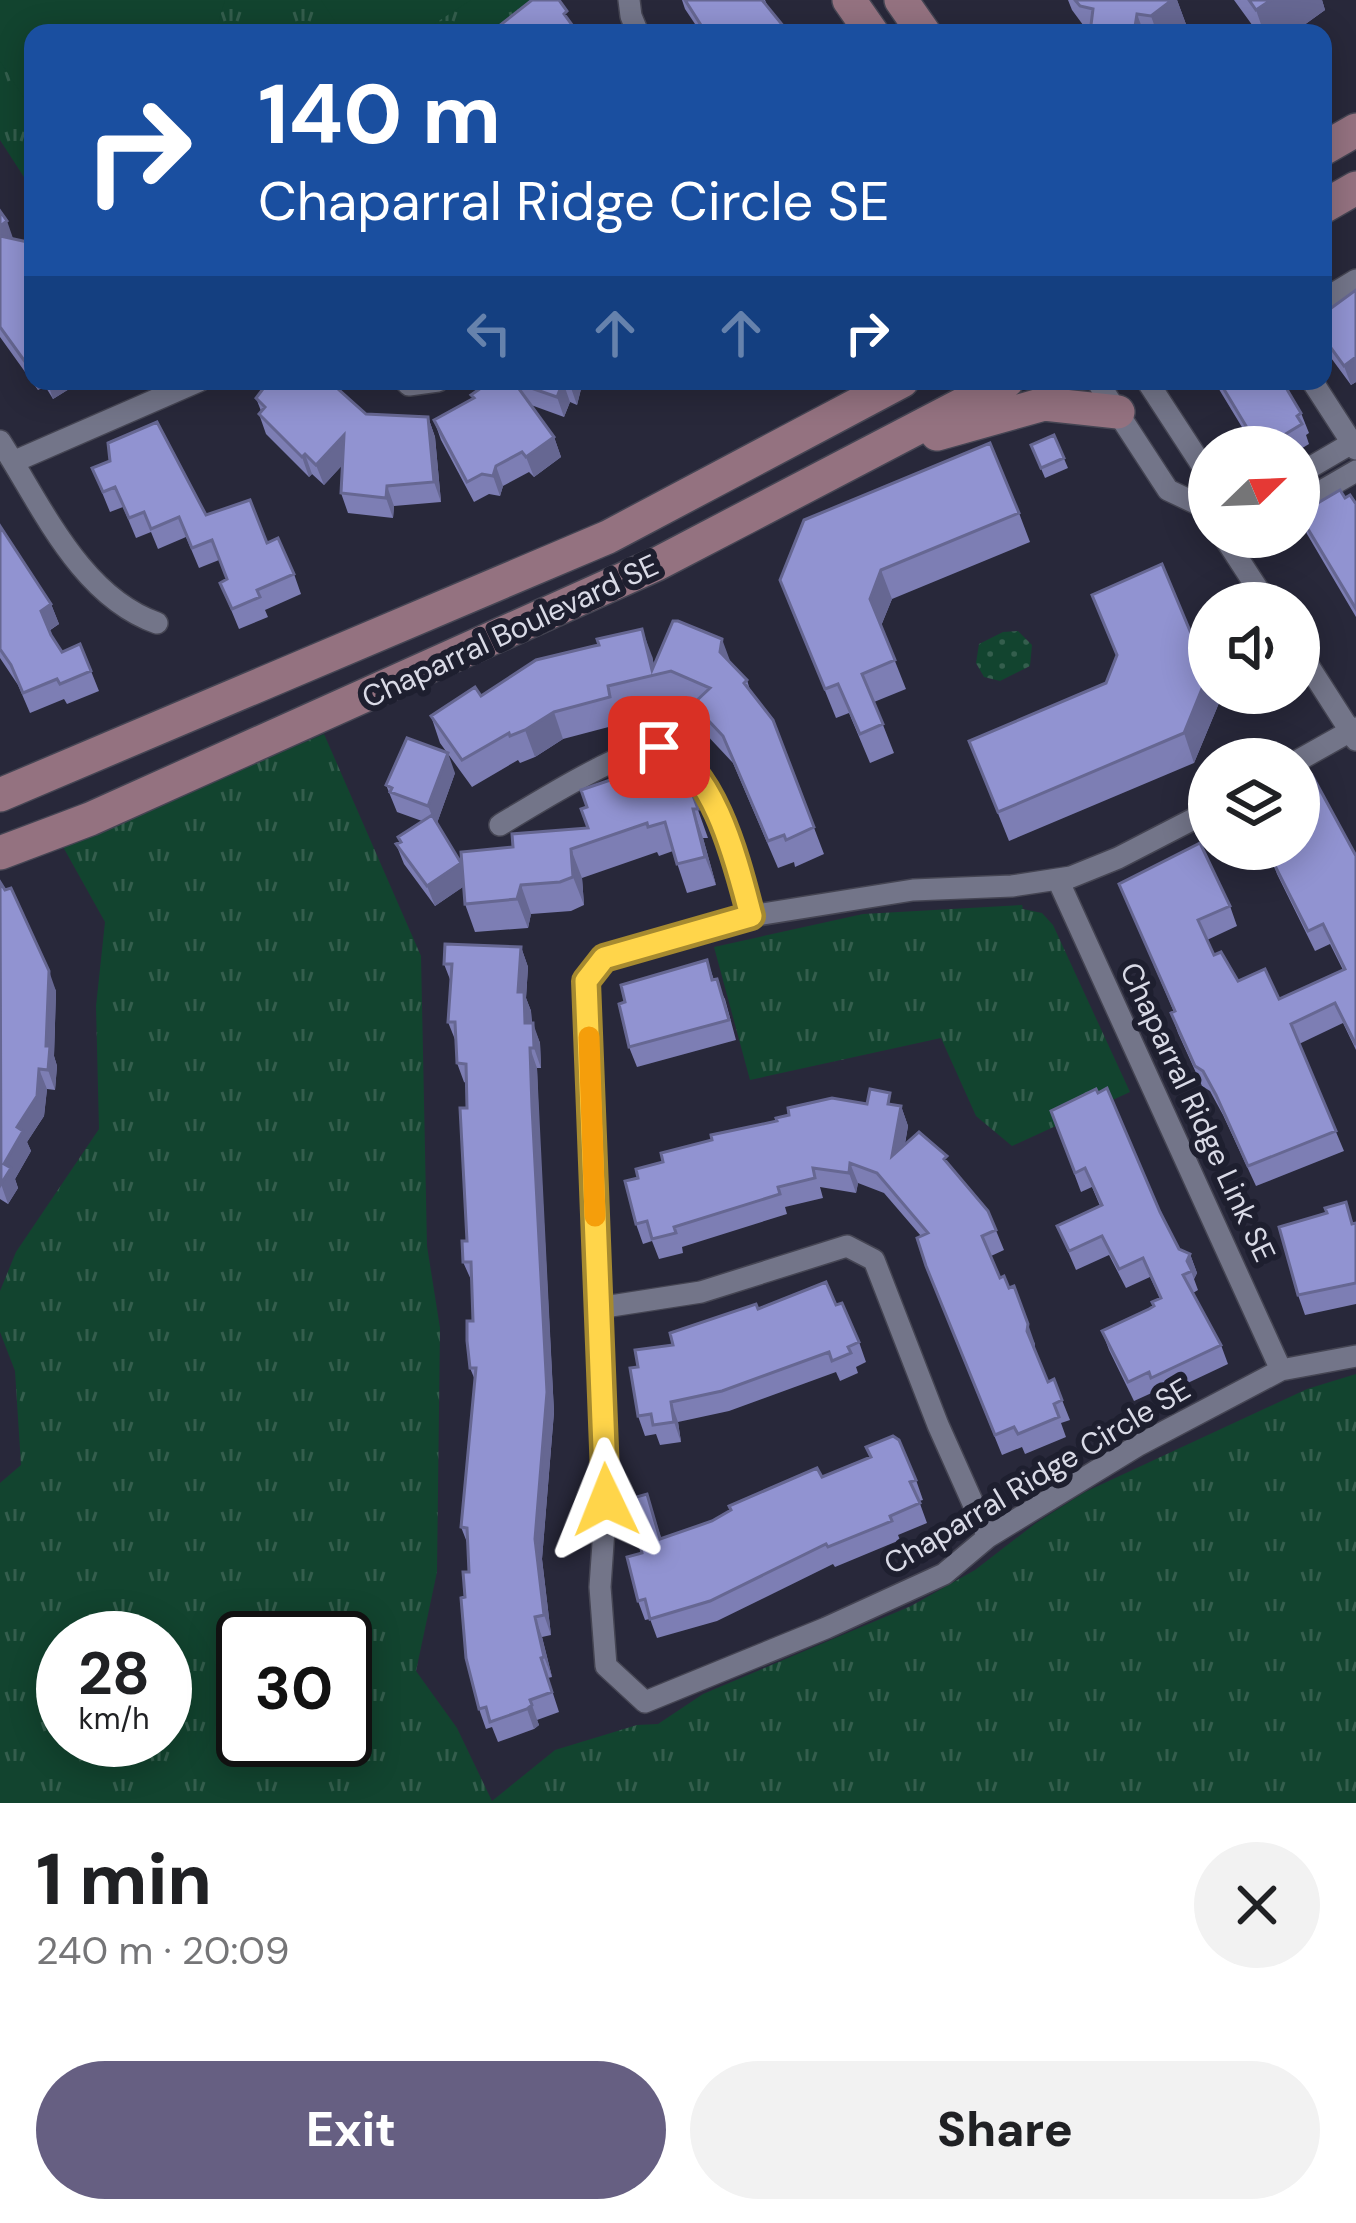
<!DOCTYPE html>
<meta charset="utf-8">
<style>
body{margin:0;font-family:"DM Sans",sans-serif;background:#f2f2f2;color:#202124;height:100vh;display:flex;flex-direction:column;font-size:45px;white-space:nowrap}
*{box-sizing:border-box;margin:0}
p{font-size:39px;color:#757577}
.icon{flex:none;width:66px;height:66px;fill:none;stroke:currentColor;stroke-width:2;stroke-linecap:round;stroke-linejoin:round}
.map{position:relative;height:1803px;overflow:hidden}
.sheet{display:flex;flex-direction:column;background:#fff;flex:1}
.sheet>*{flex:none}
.hud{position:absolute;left:24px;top:24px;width:1308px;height:366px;border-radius:24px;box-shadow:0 6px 30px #0003;background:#1a4fa0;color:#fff;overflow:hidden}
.needle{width:78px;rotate:67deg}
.fabs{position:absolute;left:1188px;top:426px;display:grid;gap:24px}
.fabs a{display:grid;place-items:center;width:132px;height:132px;border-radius:50%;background:#fff;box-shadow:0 6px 30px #0003;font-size:60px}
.speed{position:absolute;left:36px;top:1611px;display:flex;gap:24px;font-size:60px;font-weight:700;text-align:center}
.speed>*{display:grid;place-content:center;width:156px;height:156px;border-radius:50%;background:#fff;box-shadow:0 6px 30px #0003;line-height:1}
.speed small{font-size:30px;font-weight:400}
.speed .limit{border:6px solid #111;border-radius:18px;background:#fff;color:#111}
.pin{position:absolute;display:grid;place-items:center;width:102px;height:102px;color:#fff;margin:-51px;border-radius:24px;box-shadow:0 6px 18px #0006}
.me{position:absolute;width:132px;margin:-66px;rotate:358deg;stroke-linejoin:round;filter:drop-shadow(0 0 9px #0008)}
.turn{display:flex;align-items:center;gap:42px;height:252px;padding:0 36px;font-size:54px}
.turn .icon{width:156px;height:156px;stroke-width:2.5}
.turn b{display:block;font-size:84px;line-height:102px}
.lanes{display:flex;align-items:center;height:114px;padding:0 36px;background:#0003;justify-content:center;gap:60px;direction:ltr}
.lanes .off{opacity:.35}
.round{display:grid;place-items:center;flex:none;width:126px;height:126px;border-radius:63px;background:#f2f2f2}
.overview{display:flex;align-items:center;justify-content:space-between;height:204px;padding:0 36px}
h1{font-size:72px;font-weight:800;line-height:90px}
.cta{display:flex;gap:24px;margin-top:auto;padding:24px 36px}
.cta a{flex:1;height:138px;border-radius:72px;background:#665f82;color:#fff;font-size:48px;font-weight:800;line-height:138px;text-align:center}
.cta a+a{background:#f2f2f2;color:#202124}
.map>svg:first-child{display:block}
</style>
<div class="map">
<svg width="1356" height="1803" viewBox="0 0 1356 1803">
<defs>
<pattern id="grass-dots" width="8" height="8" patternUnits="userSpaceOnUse" patternTransform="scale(3)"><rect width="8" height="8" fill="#12442f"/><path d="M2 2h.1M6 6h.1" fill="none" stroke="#345e4d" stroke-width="1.8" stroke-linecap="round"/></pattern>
<pattern id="park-tufts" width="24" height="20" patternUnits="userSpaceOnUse" patternTransform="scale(3)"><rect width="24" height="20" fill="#12442f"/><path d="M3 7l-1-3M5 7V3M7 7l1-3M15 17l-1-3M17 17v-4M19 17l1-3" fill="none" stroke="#345e4d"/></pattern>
</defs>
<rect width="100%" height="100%" fill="#28283a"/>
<path fill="url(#grass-dots)" d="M1018 631 1032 645 1030 666 1000 681 984 677 976 663 979 644 1003 632Z"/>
<path fill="url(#park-tufts)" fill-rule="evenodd" d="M0 0H557L512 33H33V191L0 140Z
M324 734 421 956 427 1246 440 1328 437 1572 416 1671 457 1728 492 1801 555 1750 637 1725 658 1724 703 1694 911 1606 975 1570 1036 1523 1085 1492 1307 1389 1356 1374V1803H0V1483L21 1465 15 1371 0 1332V1291L16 1252 99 1129 96 1006 105 922 62 845ZM63 1638H165V1740H63ZM243 1638H345V1740H243Z
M1022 905 1023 909 1042 913 1053 925 1130 1092 1012 1146 976 1116 941 1038 750 1080 714 947 863 914Z"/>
<path fill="#12442f" d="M0 0H225L215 33H33V112L0 61Z
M321 0H471L420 33H343Z"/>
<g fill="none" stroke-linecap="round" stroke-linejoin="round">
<defs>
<path id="street" d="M629 0 631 16 638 33
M1323 300 1356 280
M405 381 409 385 438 381
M1097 381 1168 490 1206 508
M1147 381 1203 467 1209 514
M1312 381 1356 449
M0 441C42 506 80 596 157 623
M13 462 199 381
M1299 474 1352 443
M1299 504 1356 471
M1224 537 1267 603
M1299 651 1356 740
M1299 760 1356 728
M1209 811 1118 858 1071 877 1012 886 913 890 751 916 605 957 586 981 606 1500 600 1587 606 1666 645 1702 826 1628 944 1574 988 1537 1137 1446 1281 1370 1356 1356
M500 825C530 807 631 743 661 747 710 755 740 875 751 916
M1058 880 1281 1370
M598 1308 701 1292 847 1246 874 1260 938 1425 988 1537"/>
<path id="secondary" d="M849 0 872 33
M901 0 924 33
M1323 149 1356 130
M1323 207 1356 188
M937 434 1044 404 1118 412
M0 795 608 537 902 381
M0 853 90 819 657 564 1007 381"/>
</defs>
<use href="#street" stroke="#454553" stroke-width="24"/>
<use href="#secondary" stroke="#454553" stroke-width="36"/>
<use href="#street" stroke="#737589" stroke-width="21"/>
<use href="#secondary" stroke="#947280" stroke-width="33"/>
</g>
<path fill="#7d7eb4" d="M682 0H765L768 7 789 33H701L685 9Z
M1068 0H1177L1187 27 1178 33H1089L1072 10Z
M1234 0H1322L1325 10 1293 33H1258Z
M0 211 13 239 32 243 33 245V381H82L53 399 45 386 38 390 0 337Z
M1356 290V382L1351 385 1323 347V314Z
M491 381H583L577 405 570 402 564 417 531 405 554 437 561 457 534 477 529 472 503 486 500 496 489 494 474 502 441 440 434 420 473 398Z
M1214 381H1282L1301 413 1309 433 1306 435 1309 444 1299 450V447H1254Z
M256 398 366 414 428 417 435 437 441 502 394 506 393 518 348 513 341 493 342 465 324 485 312 474 309 477 266 434 259 414 261 411Z
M1054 435 1068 468 1045 478 1031 445Z
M92 468 267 543 294 574 301 594 265 610 268 617 239 629 220 583 227 579 219 560 199 568 186 537 158 549 151 532 136 538 123 507 110 512Z
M1345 498 1356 504V617L1307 534 1299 514Z
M1019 513 1030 542 892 599 881 626 906 689 874 702 894 753 870 763 849 713 836 718 780 580Z
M0 526 51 604 59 624 49 631 62 652 91 671 99 691 67 704 64 699 30 713 18 685 0 658Z
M1092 595 1219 703 1194 763 1009 841 969 741 1106 683 1117 657Z
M652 656 654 665 731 663 747 680 751 693 773 720 824 854 795 867 794 862 778 868 733 763 703 731 693 704 681 698 618 713 620 724 563 739 535 757 520 763 518 760 472 787 440 743 431 716 481 696Z
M455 773 437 823 462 865 513 847 588 828 587 807 630 780 682 781 687 779 708 838H703L716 885 687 893 673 851 659 856 657 852 582 878 584 905 571 911 531 914 528 928 475 932 465 904 464 886 435 906 404 864 396 844 400 842 398 837 422 821 397 812 386 785Z
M1268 849H1299L1356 856V1050L1343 1023 1299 1044 1344 1151 1256 1186 1223 1115 1210 1091 1202 1086 1178 1033 1171 1013 1174 1012 1119 884 1230 906 1237 926 1207 940 1214 955 1238 981 1279 999 1343 970 1330 944 1315 951 1277 874Z
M0 882 56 991 54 1056 57 1066 55 1090 47 1089 44 1116 27 1142 31 1151 15 1179 18 1188 8 1204 0 1199Z
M521 947 528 967 526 998 531 1011 532 1023 540 1043 541 1068H537L539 1127 554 1412 542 1559 551 1635 542 1637 552 1677 548 1678 559 1712 537 1720 539 1725 534 1729 498 1742 492 1727 486 1729 479 1709 465 1597 469 1572 468 1545 461 1527 475 1380 470 1368 473 1321 472 1282 463 1262 467 1241 466 1083 464 1082 457 1063 456 1042 448 1022 451 982 444 964Z
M707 960 714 980 725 999 736 1040 637 1067 629 1047 625 1002Z
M867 1104 901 1106 908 1126 905 1144 950 1167 988 1211 1004 1250 991 1256 1000 1278 1035 1344 1034 1350 1048 1382 1062 1400 1070 1420 1061 1423 1066 1437 1025 1454 1022 1447 1002 1455 934 1286 921 1236 884 1193 858 1183 856 1193 820 1187 823 1198 785 1207 787 1214 682 1247 683 1253 659 1259 652 1241 643 1244 636 1224Z
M1051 1111 1160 1212 1179 1249 1190 1254 1197 1273 1194 1279 1198 1290 1193 1293 1221 1345 1228 1364 1158 1397 1156 1391 1134 1401 1109 1350 1102 1331 1154 1306 1160 1298 1150 1277 1126 1288 1109 1255 1076 1270 1057 1226 1100 1206 1092 1187 1081 1192Z
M1327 1213 1356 1223V1304L1305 1315 1298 1295Z
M836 1305 859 1342 866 1362 856 1367 858 1373 840 1381 836 1372 729 1411 678 1422 681 1442 660 1445 656 1434 645 1436 638 1416V1367L673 1345 758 1309Z
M822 1477 916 1480 923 1500 919 1501 927 1523 898 1535 900 1540 835 1567 833 1564 717 1621 657 1638 650 1619 645 1620 638 1601 647 1494 661 1538 712 1521Z"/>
<path fill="#666792" d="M1172 0H1177L1187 27 1178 33H1157L1151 16Z
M1271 0H1322L1325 10 1293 33H1264L1256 10Z
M1137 14 1144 33H1134Z
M7 221 14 241 0 250V226Z
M1356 357V382L1351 385 1344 366Z
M35 381H43L45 386 38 390Z
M47 381H82L53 399Z
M571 381H583L577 405 570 385Z
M563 382 570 402 564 417 557 397Z
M428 417 435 437 441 502 434 482Z
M344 435 352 455 324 485 316 465Z
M554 437 561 457 534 477 526 457Z
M305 454 312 474 309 477 302 457Z
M496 466 503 486 500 496 493 476Z
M387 486 394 506 393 518 386 498Z
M881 570 892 599 880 628 870 599Z
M51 604 59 624 48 631 41 611Z
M642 629 652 656 656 675 652 670Z
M722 639 732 666 720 652Z
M1208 674 1209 693H1215L1219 703 1194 763 1184 733Z
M554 712 563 739 535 757 525 730Z
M448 753 455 773 436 826 428 806Z
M693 809 703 838 716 885 705 857Z
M571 849 582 878 584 905 573 877Z
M461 863 469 883 435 906 427 886Z
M521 885 531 914 528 928 517 899Z
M521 947 528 967 526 998 531 1011 532 1043 525 1023 518 992Z
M49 971 56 991 54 1056 57 1066 55 1090 48 1070 46 1046Z
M533 1023 540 1043 541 1068 534 1048Z
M530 1048 537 1068 554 1412 542 1559 551 1635 544 1615 535 1539Z
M39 1069 47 1089 44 1116 27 1142 31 1151 15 1179 18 1188 8 1204 1 1184 4 1164Z
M901 1106 908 1126 899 1176 892 1156Z
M850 1163 858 1183 856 1193 849 1173Z
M1190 1254 1197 1273 1194 1279 1187 1261Z
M1028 1324 1035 1344 1034 1351 1027 1331Z
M671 1402 678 1422 681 1442 674 1422Z
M535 1617 542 1637 552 1677 544 1657Z
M532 1705 539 1725 534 1729 527 1709Z"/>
<path fill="#9193d1" stroke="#666792" stroke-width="3" d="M532 0H559L567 11 564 14 578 33H490Z
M685 0H762L789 33H706Z
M1075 0H1172L1151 16 1137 14 1134 33H1090L1093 9 1080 6Z
M1249 0H1271L1256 10Z
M0 211 7 221 0 226Z
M0 236 32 243 30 254 33 258V369L31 370 0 327Z
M1356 290V357L1344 366 1323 337V314Z
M269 381H329L366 414 428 417 434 482 387 486 386 498 341 493 344 435 316 465 305 454 302 457 259 414 265 407 256 398Z
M491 381H571L570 385 563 382 557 397 514 382 554 437 526 457 522 452 496 466 493 476 482 474 467 482 434 420 474 398 471 395Z
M1219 381H1282L1301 413 1297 416 1302 424 1274 441 1271 447 1258 446Z
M157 422 206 515 250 500 267 543 278 538 294 574 257 590 260 597 232 609 220 583 227 579 212 540 192 548 179 517 151 529 144 512 129 518 115 487 103 492 92 468 110 461 108 443Z
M1054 435 1064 458 1041 468 1031 445Z
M990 443 1019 513 881 570 870 599 895 660 862 674 883 724 860 734 838 684 825 689 780 580 804 520Z
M1340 490 1345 498 1350 495 1356 504V609L1299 514Z
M0 526 51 604 41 611 51 635 62 652 80 644 91 671 60 684 57 679 23 693 11 665 0 649Z
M1162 564 1208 674 1184 733 998 812 969 741 1106 683 1117 655 1092 595Z
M673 621H678L722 639 720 652 747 680 744 683 773 720 814 827 786 840 784 835 768 841 723 736 693 704 710 688 671 671 608 686 610 697 554 712 525 730 510 736 509 733 462 760 431 716 475 687 481 696 536 660 594 646 599 645 597 639 642 629 652 670Z
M407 738 448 753 428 806 390 792 392 788 386 785Z
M676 764 682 781 687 779 698 809H693L705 857 677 864 665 822 648 827 647 823 571 849 573 877 560 882 521 885 517 899 465 904 461 852 513 847 512 834 588 828 581 809 587 807 581 790 628 774 630 780Z
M1312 775 1356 856V1045L1335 1003 1291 1024 1336 1131 1248 1166 1216 1095 1203 1071 1195 1066 1171 1013 1175 1011 1119 884 1200 843 1230 906 1198 920 1214 955 1221 952 1238 981 1265 969 1279 999 1345 969 1323 924 1308 931 1269 854 1274 852 1272 849H1299V782Z
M432 815 461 863 427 886 396 844 401 842 398 837Z
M0 882 5 890 11 888 49 971 46 1046H50L48 1070 39 1069 37 1096 17 1127 23 1131 4 1164 11 1168 1 1184Z
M445 944 521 947 518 992H524L525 1023H533L534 1048H530L532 1107 547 1392 535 1539 544 1615 535 1617 544 1657 541 1658 552 1692 530 1700 532 1705 527 1709 490 1722 486 1707 479 1709 466 1658 461 1598 465 1597 463 1572H469L467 1528 461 1527 476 1368H470L467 1341V1321H473L471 1262H463L462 1241H467L460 1108H467L466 1064 457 1063 455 1022H448L452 964H444Z
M707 960 712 980 717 979 729 1020 629 1047 619 1004 625 1002 621 985Z
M1107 1088 1160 1212 1179 1249 1190 1254 1187 1261 1192 1271 1183 1275 1221 1345 1151 1378 1149 1372 1128 1382 1102 1331 1149 1309 1154 1306 1152 1302 1161 1298 1143 1258 1119 1269 1102 1236 1069 1251 1057 1226 1102 1205 1085 1168 1075 1173 1051 1111 1096 1089 1098 1093Z
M870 1089 890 1093 888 1104 901 1106 892 1156 919 1132 947 1156 944 1159 988 1211 996 1230 982 1236 1000 1278 1004 1276 1009 1288 1014 1286 1028 1324 1027 1331 1048 1382 1054 1379 1062 1400 1054 1404 1059 1417 1018 1434 1014 1427 995 1435 926 1266 917 1238 928 1233 877 1173 850 1163 849 1173 813 1168 815 1178 778 1187 780 1194 674 1227 676 1233 652 1239 647 1221 636 1224 625 1181 638 1178 636 1169 663 1162 661 1153 712 1140 711 1135 777 1121 776 1118 789 1115 788 1108 832 1098 867 1104Z
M1346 1202 1352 1224 1356 1223V1283L1298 1295 1279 1227 1327 1213 1325 1208Z
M826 1282 836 1305 842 1303 859 1342 848 1347 851 1353 832 1361 829 1352 722 1391 671 1402 674 1422 653 1425 651 1414 638 1416 630 1368 638 1367 635 1350 673 1345 670 1333 756 1304 758 1309Z
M893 1436 899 1440 916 1480 910 1482 920 1503 890 1516 892 1521 828 1547 826 1544 710 1601 650 1619 645 1599 638 1601 627 1557 642 1553 629 1499 647 1494 660 1539 712 1521 731 1510 729 1506 817 1468 822 1477 871 1457 866 1447Z"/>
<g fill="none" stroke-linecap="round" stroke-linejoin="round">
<defs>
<path id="route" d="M606 1500 586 981 604 958 751 916C738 867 714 763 659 747"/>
</defs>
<use href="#route" stroke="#a68a30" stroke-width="30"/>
<use href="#route" stroke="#ffd54a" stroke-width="21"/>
<path stroke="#f59e0b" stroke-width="21" d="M589 1037 595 1216"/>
</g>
<g text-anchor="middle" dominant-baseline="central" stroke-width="12" stroke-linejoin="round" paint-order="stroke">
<g font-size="30" fill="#d9dae6" stroke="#1e1f2f">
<text transform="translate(510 631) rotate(-25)">Chaparral Boulevard SE</text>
<text transform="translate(1198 1112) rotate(65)">Chaparral Ridge Link SE</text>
<text transform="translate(1037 1476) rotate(-31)">Chaparral Ridge Circle SE</text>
</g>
</g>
</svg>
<div class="fabs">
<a><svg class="needle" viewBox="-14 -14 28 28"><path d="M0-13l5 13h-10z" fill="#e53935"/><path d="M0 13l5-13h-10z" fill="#757577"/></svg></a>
<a><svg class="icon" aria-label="sound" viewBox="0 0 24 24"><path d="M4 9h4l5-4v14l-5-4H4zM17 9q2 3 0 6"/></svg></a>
<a><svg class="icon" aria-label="layers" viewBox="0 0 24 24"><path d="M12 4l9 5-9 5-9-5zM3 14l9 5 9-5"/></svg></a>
</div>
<div class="speed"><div>28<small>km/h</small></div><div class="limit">30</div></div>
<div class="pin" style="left:659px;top:747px;background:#d93025"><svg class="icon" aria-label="arrive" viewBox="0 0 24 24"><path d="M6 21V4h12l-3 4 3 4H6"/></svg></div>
<svg class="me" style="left:606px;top:1500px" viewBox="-20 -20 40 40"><path d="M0-17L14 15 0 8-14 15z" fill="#ffd54a" stroke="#fff" stroke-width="4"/></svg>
<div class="hud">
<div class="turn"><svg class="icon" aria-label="right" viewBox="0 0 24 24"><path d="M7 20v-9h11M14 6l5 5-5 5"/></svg><div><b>140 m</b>Chaparral Ridge Circle SE</div></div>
<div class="lanes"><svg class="icon off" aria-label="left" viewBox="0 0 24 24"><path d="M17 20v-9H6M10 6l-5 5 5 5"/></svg><svg class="icon off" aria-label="ahead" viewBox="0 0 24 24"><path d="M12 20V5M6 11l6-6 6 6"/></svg><svg class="icon off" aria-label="ahead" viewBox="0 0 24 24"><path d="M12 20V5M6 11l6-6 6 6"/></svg><svg class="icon" aria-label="right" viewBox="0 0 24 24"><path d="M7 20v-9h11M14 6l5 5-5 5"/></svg></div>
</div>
</div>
<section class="sheet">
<div class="overview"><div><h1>1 min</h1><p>240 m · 20:09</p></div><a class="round"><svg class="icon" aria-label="close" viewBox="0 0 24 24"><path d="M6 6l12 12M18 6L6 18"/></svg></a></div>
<div class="cta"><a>Exit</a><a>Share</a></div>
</section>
